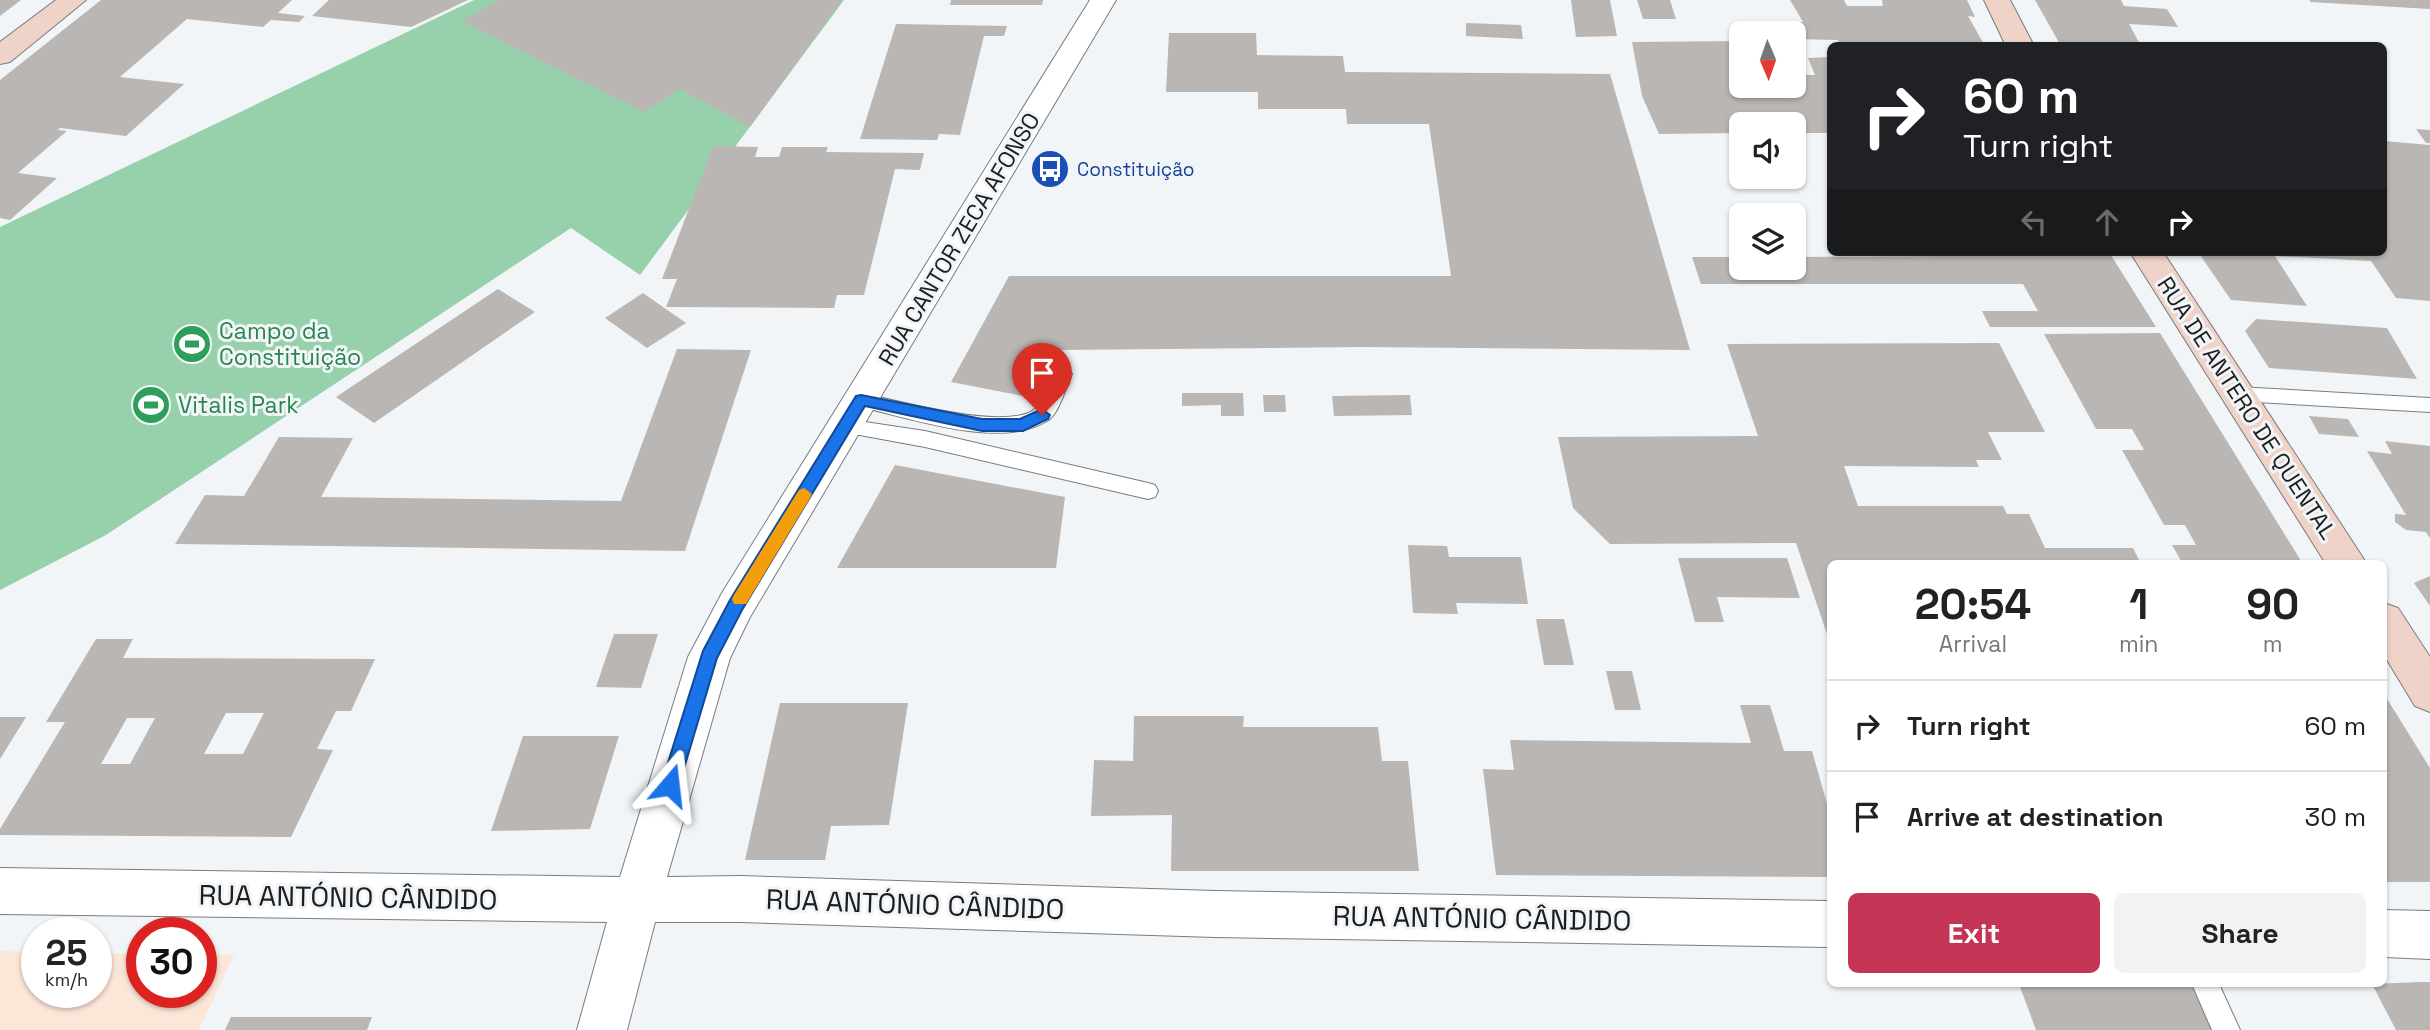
<!DOCTYPE html>
<meta charset="utf-8">
<style>
body{margin:0;font-family:"Space Grotesk",sans-serif;background:#f2f2f2;color:#222;height:100vh;display:flex;flex-direction:column;font-size:26px;white-space:nowrap}
*{box-sizing:border-box;margin:0}
p{font-size:23px;color:#767676}
.icon{flex:none;width:38px;height:38px;fill:none;stroke:currentColor;stroke-width:2;stroke-linecap:round;stroke-linejoin:round}
.map{position:relative;flex:1;overflow:hidden}
.drawer{position:absolute;left:1827px;top:560px;width:560px;height:427px;display:flex;flex-direction:column;background:#fff;border-radius:10px;box-shadow:0 2px 5px #0004}
.drawer>*{flex:none}
.banner{position:absolute;left:1827px;top:42px;width:560px;height:214px;border-radius:10px;box-shadow:0 2px 5px #0004;background:#202124;color:#fff;overflow:hidden}
.needle{width:46px;rotate:178deg}
.buttons{position:absolute;left:1729px;top:21px;display:grid;gap:14px}
.buttons a{display:grid;place-items:center;width:77px;height:77px;border-radius:10px;background:#fff;box-shadow:0 2px 5px #0004;font-size:35px}
.speed{position:absolute;left:21px;top:917px;display:flex;gap:14px;font-size:35px;font-weight:700;text-align:center}
.speed>*{display:grid;place-content:center;width:91px;height:91px;border-radius:50%;background:#fff;box-shadow:0 2px 5px #0004;line-height:1}
.speed small{font-size:18px;font-weight:400}
.speed .limit{border:10px solid #d22;background:#fff;color:#111}
.pin{position:absolute;display:grid;place-items:center;width:60px;height:60px;color:#fff;margin:-72px -30px;border-radius:50% 50% 50% 0;rotate:-45deg;box-shadow:0 0 7px #0007}
.pin .icon{rotate:45deg}
.me{position:absolute;width:77px;margin:-38px;rotate:17deg;stroke-linejoin:round;filter:drop-shadow(0 0 5px #0008)}
.turn{display:flex;align-items:center;gap:24px;height:147px;padding:0 21px;font-size:32px}
.turn .icon{width:91px;height:91px;stroke-width:2.5}
.turn b{display:block;font-size:49px;line-height:60px}
.lanes{display:flex;align-items:center;height:66px;padding:0 21px;background:#0003;justify-content:center;gap:35px;direction:ltr}
.lanes .off{opacity:.35}
.eta{display:flex;justify-content:space-evenly;align-items:center;height:119px;text-align:center}
.eta b{font-size:42px;font-weight:800;line-height:49px}
.action{display:flex;gap:14px;margin-top:auto;padding:14px 21px}
.action a{flex:1;height:80px;border-radius:10px;background:#c43455;color:#fff;font-size:28px;font-weight:800;line-height:80px;text-align:center}
.action a+a{background:#f2f2f2;color:#222}
ul{padding:0;list-style:none}
li{display:flex;align-items:center;gap:21px;height:91px;padding:0 21px;border-top:2px solid #e0e0e0}
li div{flex:1}
li b{display:block;font-size:26px}
li em{font-style:normal}
.map>svg:first-child{display:block}
</style>
<div class="map">
<svg width="2430" height="1030" viewBox="0 0 2430 1030">
<rect width="100%" height="100%" fill="#f2f5f8"/>
<path fill="#fbe6d8" d="M0 951 37 952V992H96V953L142 954V992H201V955H234L199 1030H0Z"/>
<path fill="#97d1ab" d="M474 0H844L640 275 571 228 106 535 0 590V227Z"/>
<path fill="#b9b6b3" fill-rule="evenodd" d="M0 0H21L0 16Z
M101 0H292L278 13 305 16 299 22 271 20 263 27 187 19 120 77 184 84 126 136 60 128 58 130 67 131 18 173 57 178 10 220 0 218V80Z
M329 0H468L411 27 312 16Z
M500 0H842L750 127 680 89 644 112 461 21Z
M951 0H1043L1042 5H950Z
M1571 0H1610L1617 36 1576 37Z
M1637 0H1670L1676 19H1643Z
M1790 0H1844L1847 6H1883L1882 0H1967L1975 17 1968 16 1985 46H1841L1838 40 1794 39V33H1770L1766 22H1803Z
M2035 0H2121L2124 6 2167 9 2178 27 2129 24 2141 46H2061Z
M2310 0H2430V9L2310 2Z
M1466 23 1521 25 1523 39 1466 36Z
M896 24 1007 26 1004 36H984L960 135 939 134 937 140 860 139Z
M1169 33H1256L1257 55 1343 56 1345 72 1610 74 1690 350 1361 347 1056 350 1033 398 951 382 1009 276H1451L1429 124H1347L1346 109H1258V92H1166Z
M1741 41V86H1794V75H1815L1808 58 1830 57V133H1794V124H1741V133L1659 134 1642 96 1632 42Z
M2416 129 2430 130V143H2426Z
M2384 141 2430 145V301L2396 298 2371 261 2275 256 2307 306 2231 300 2198 252H2384Z
M713 146 758 147 755 157H779L782 147H828L826 152 924 153 920 170 895 169 864 295H837L834 308 666 307 677 279H662Z
M1948 252H2109L2156 327H1990L1982 311H2038L2023 284H1701L1692 257H1741V268H1794V257L1950 256Z
M498 289 535 312 374 423 336 397Z
M643 293 686 323 647 348 605 318Z
M2256 319 2387 328 2417 379 2269 368 2245 331Z
M2160 333 2303 564H2183L2172 545H2196L2185 525H2164L2122 450H2144L2132 429H2096L2044 334Z
M1999 343 2045 432H1988L2002 460H1976L1979 467 1844 466 1858 506H2003L2007 514H2029L2045 548H2133L2141 564H1830V643L1796 543 1610 544 1573 508 1558 437 1758 436 1727 344Z
M677 349 751 350 685 551 175 544 205 495 244 496 279 437 353 438 321 497 621 501Z
M1182 393H1243L1244 416H1221V405L1182 406Z
M1263 395H1285L1286 412H1264Z
M1410 395 1412 415 1334 416 1332 396Z
M2309 416 2348 419 2359 437 2319 434Z
M2385 441 2430 446V538L2426 532 2406 530 2395 522V514L2406 515 2367 451 2392 454Z
M895 465 1065 497 1056 568H837Z
M1408 545 1447 546 1449 557H1521L1528 604 1456 603 1458 614 1413 613Z
M1678 558H1787L1800 598 1717 597 1724 622H1695Z
M2430 576V606L2414 583Z
M1536 619H1564L1574 665H1544Z
M614 634H658L641 688 596 687Z
M96 639H133L123 658 375 659 351 711H336L317 749 333 750 291 837 0 835V829L65 722H46ZM226 713H264L243 754H204ZM127 718H155L130 764H101Z
M1606 671H1632L1641 710H1615Z
M2384 694 2430 768V882H2384Z
M780 703H908L889 825 831 826 825 860H745Z
M1740 705H1770L1784 751H1812L1830 814V877L1496 875 1483 769 1514 770 1510 740 1751 743Z
M1134 716H1244L1243 727H1378L1382 761H1408L1419 871H1171L1172 815 1091 816 1094 760 1133 761Z
M0 717H26L0 759Z
M523 736H619L590 829 491 831Z
M2419 982H2430V1030H2396L2372 984Z
M2019 984H2191L2212 1030H2036Z
M231 1017H372L367 1030H225Z"/>
<g fill="none" stroke-linecap="round" stroke-linejoin="round">
<defs>
<path id="lane" d="M1062 367 1069 369 1072 374C1065 388 1060 413 1047 421 1001 450 910 418 861 407L854 405 851 400 854 395 861 393C894 400 1011 433 1036 408 1046 398 1048 381 1055 369Z
M2238 387 2430 398V412L2238 401 2231 399 2228 394 2231 389Z
M845 419 925 431 1148 483 1155 485 1158 491 1155 497 1148 499 925 447 838 431 835 426 838 421Z
M2192 984H2219L2240 1030H2212Z"/>
<path id="street" d="M1090 0H1116L750 617 730 658 667 877 742 876 1215 891 1830 901V947L1215 937 742 922H655L627 1030H577L607 922 0 914V868L620 877 688 657 722 593Z
M2384 910 2430 911V959L2384 957Z"/>
<path id="secondary" d="M56 0H86L10 62 0 64V42Z
M1984 0H2010L2034 46H2006Z
M2130 252H2163L2367 564H2326Z
M2384 603 2398 608 2430 657V712L2415 706 2384 655Z"/>
</defs>
<use href="#lane" stroke="#797c7f" stroke-width="2"/>
<use href="#street" stroke="#797c7f" stroke-width="2"/>
<use href="#secondary" stroke="#797c7f" stroke-width="2"/>
<use href="#lane" fill="#fff" fill-rule="evenodd"/>
<use href="#street" fill="#fff" fill-rule="evenodd"/>
<use href="#secondary" fill="#f0d3c8" fill-rule="evenodd"/>
</g>
<path fill="#1a73e8" stroke="#114b97" stroke-width="2" d="M861 395 982 419H1020L1042 409 1050 415 1048 419 1023 431H982L865 406 742 610 717 658 679 785 676 791 670 793 663 791 661 785 703 651 730 600 856 396Z"/>
<path fill="#f59e0b" d="M804 488 812 494 810 498 746 604H734L732 599 734 595 799 490Z"/>
<defs>
<symbol id="bus-disc" viewBox="-11 -11 22 22"><circle r="9.5" fill="#1a4fb4" stroke="#f2f5f8"/><path d="M-5-6H5V4H4V6H2V4H-2V6H-4V4H-5ZM-3.5-4V0h7V-4ZM-3.5 1.2v1.5H-2V1.2ZM2 1.2v1.5H3.5V1.2Z" fill="#fff"/></symbol>
<symbol id="stadium-disc" viewBox="-11 -11 22 22"><circle r="9.5" fill="#2e9e5b" stroke="#f2f5f8"/><path d="M0-5a6.5 5 0 1 0 0 10a6.5 5 0 1 0 0-10ZM-3.5-1.8h7v3.6h-7Z" fill="#fff"/></symbol>
</defs>
<g fill-rule="evenodd">
<use href="#bus-disc" x="1028" y="147" width="44" height="44"/>
<use href="#stadium-disc" x="170" y="322" width="44" height="44"/>
<use href="#stadium-disc" x="129" y="383" width="44" height="44"/>
</g>
<g text-anchor="middle" dominant-baseline="central" stroke-width="6" stroke-linejoin="round" paint-order="stroke">
<g font-size="19" fill="#164399" stroke="#f2f5f8" text-anchor="start">
<text x="1077" y="169">Constituição</text>
</g>
<g font-size="23" fill="#1d1e1f" stroke="#f2f5f8">
<text transform="translate(959 239) rotate(-59)">RUA CANTOR ZECA AFONSO</text>
<text transform="translate(2247 408) rotate(57)">RUA DE ANTERO DE QUENTAL</text>
</g>
<g font-size="23" fill="#27864d" stroke="#f2f5f8" text-anchor="start">
<text x="219" y="331">Campo da<tspan x="219" dy="26">Constituição</tspan></text>
<text x="178" y="405">Vitalis Park</text>
</g>
<g font-size="28" fill="#1d1e1f" stroke="#f2f5f8">
<text transform="translate(348 897) rotate(1)">RUA ANTÓNIO CÂNDIDO</text>
<text transform="translate(915 904) rotate(2)">RUA ANTÓNIO CÂNDIDO</text>
<text transform="translate(1482 918) rotate(1)">RUA ANTÓNIO CÂNDIDO</text>
</g>
</g>
</svg>
<div class="buttons">
<a><svg class="needle" viewBox="-14 -14 28 28"><path d="M0-13l5 13h-10z" fill="#e53935"/><path d="M0 13l5-13h-10z" fill="#767676"/></svg></a>
<a><svg class="icon" aria-label="sound" viewBox="0 0 24 24"><path d="M4 9h4l5-4v14l-5-4H4zM17 9q2 3 0 6"/></svg></a>
<a><svg class="icon" aria-label="layers" viewBox="0 0 24 24"><path d="M12 4l9 5-9 5-9-5zM3 14l9 5 9-5"/></svg></a>
</div>
<div class="speed"><div>25<small>km/h</small></div><div class="limit">30</div></div>
<div class="pin" style="left:1042px;top:415px;background:#d93025"><svg class="icon" aria-label="arrive" viewBox="0 0 24 24"><path d="M6 21V4h12l-3 4 3 4H6"/></svg></div>
<svg class="me" style="left:670px;top:785px" viewBox="-20 -20 40 40"><path d="M0-17L14 15 0 8-14 15z" fill="#1a73e8" stroke="#fff" stroke-width="4"/></svg>
<div class="banner">
<div class="turn"><svg class="icon" aria-label="right" viewBox="0 0 24 24"><path d="M7 20v-9h11M14 6l5 5-5 5"/></svg><div><b>60 m</b>Turn right</div></div>
<div class="lanes"><svg class="icon off" aria-label="left" viewBox="0 0 24 24"><path d="M17 20v-9H6M10 6l-5 5 5 5"/></svg><svg class="icon off" aria-label="ahead" viewBox="0 0 24 24"><path d="M12 20V5M6 11l6-6 6 6"/></svg><svg class="icon" aria-label="right" viewBox="0 0 24 24"><path d="M7 20v-9h11M14 6l5 5-5 5"/></svg></div>
</div>
<section class="drawer">
<div class="eta">
<div><b>20:54</b><p>Arrival</p></div>
<div><b>1</b><p>min</p></div>
<div><b>90</b><p>m</p></div>
</div>
<ul>
<li><svg class="icon" aria-label="right" viewBox="0 0 24 24"><path d="M7 20v-9h11M14 6l5 5-5 5"/></svg><div><b>Turn right</b></div><em>60 m</em></li>
<li><svg class="icon" aria-label="arrive" viewBox="0 0 24 24"><path d="M6 21V4h12l-3 4 3 4H6"/></svg><div><b>Arrive at destination</b></div><em>30 m</em></li>
</ul>
<div class="action"><a>Exit</a><a>Share</a></div>
</section>
</div>
